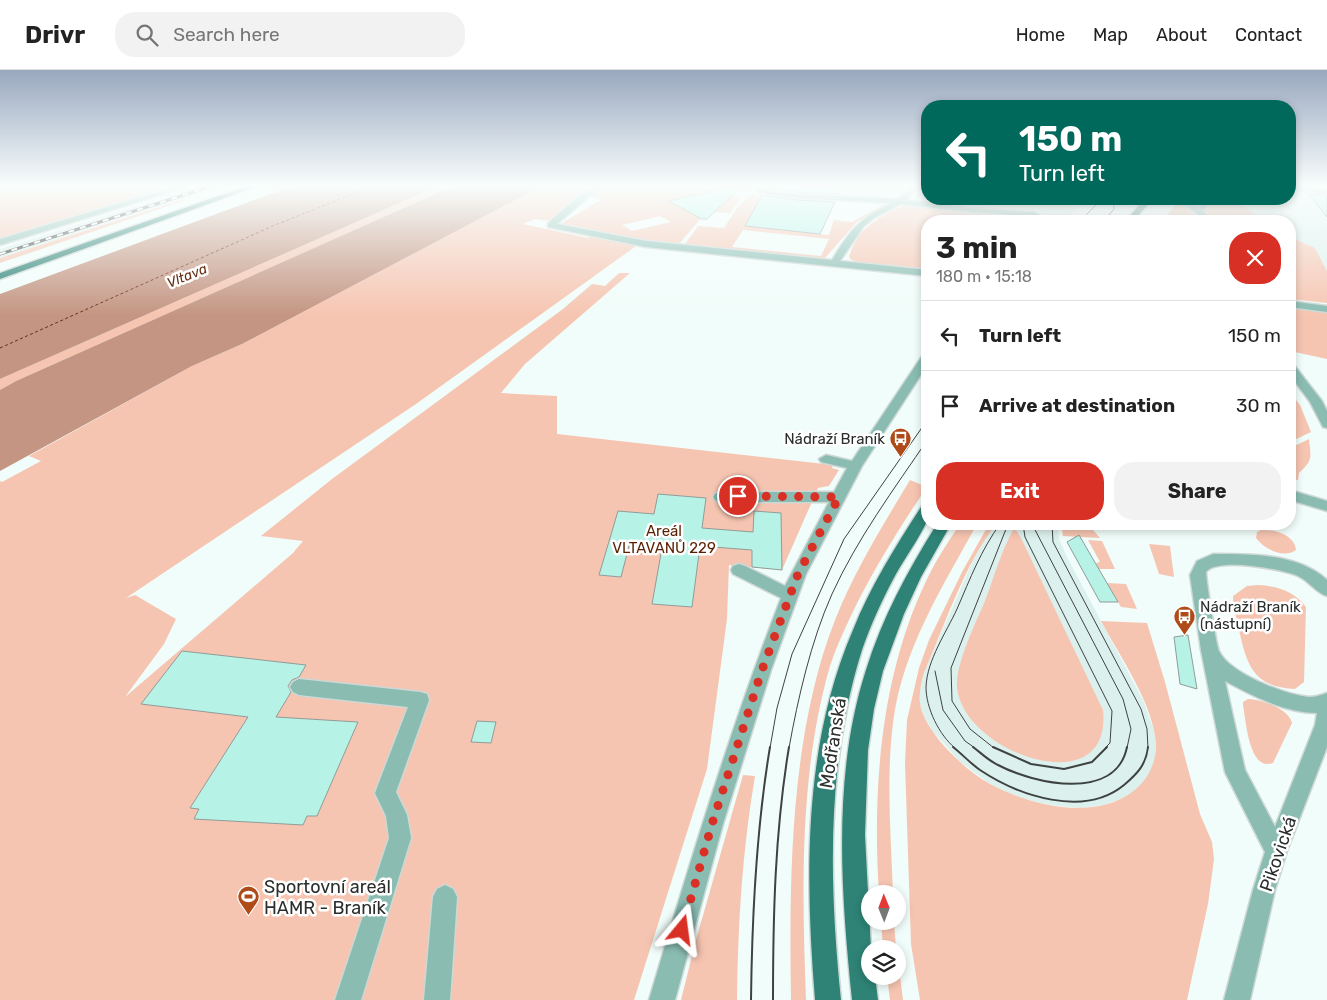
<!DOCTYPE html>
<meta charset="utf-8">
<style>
body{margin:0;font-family:Rubik,sans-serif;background:#f2f2f2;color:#222;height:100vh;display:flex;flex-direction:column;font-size:19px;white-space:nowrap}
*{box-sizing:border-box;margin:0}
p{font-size:16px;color:#767676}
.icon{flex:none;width:28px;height:28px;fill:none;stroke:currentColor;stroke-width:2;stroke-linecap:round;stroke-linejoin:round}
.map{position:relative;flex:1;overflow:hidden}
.sheet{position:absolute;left:921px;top:145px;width:375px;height:315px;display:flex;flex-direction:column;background:#fff;border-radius:20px;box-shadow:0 2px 8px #0003}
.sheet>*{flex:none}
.banner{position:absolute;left:921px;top:30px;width:375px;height:105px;border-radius:20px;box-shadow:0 2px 8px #0003;background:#00695c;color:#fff;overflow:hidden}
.needle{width:32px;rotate:359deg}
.tools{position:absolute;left:861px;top:815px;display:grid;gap:10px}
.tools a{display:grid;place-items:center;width:45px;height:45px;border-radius:50%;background:#fff;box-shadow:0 2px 8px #0003;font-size:25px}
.pin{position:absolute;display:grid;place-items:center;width:42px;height:42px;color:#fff;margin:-21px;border:2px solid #fff;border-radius:50%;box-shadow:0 1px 5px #0007}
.me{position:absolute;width:55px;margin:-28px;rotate:16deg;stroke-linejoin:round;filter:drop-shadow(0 0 4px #0008)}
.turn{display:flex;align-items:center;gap:18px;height:105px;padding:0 15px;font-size:22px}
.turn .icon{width:65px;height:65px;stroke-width:2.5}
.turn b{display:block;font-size:35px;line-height:42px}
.round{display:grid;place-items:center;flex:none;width:52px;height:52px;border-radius:20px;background:#f2f2f2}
.overview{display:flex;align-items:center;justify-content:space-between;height:85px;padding:0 15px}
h1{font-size:30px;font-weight:700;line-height:38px}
.button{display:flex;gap:10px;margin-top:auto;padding:10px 15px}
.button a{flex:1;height:58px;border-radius:20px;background:#d93025;color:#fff;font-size:20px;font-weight:700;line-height:58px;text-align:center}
.button a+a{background:#f2f2f2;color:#222}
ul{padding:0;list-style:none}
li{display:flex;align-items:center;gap:15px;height:70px;padding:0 15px;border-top:1px solid #e0e0e0}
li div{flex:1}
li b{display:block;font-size:19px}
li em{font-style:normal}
header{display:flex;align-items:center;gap:30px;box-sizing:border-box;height:70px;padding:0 25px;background:#fff;border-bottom:1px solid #e0e0e0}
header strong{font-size:24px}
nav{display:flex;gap:28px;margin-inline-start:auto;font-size:18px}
.search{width:350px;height:45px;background:#f2f2f2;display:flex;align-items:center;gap:12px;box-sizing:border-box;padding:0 18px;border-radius:20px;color:#767676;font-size:19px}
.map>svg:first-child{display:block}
</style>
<header>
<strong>Drivr</strong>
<div class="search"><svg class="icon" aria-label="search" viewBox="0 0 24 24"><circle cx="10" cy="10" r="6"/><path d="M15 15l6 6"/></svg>Search here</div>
<nav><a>Home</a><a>Map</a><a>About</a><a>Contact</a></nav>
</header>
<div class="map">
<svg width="1327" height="930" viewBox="0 0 1327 930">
<rect width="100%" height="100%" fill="#f1fdfa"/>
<path fill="#dcf1ed" d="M199 116H222L0 188V179Z
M772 116H907L899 127 893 129 811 126 776 122 770 120Z
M922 116H927L928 129H1086L1068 148 1028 142 966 139 915 131 914 128 922 122Z
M1290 118 1327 123V201L1315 178 1290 167V151H1264L1233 129H1290Z
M996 454H1058L1059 469 1067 487 1143 630 1154 660 1156 676 1154 694 1147 708 1137 719 1124 728 1104 735 1081 738 1057 736 1035 732 1011 724 990 714 959 691 932 660 924 646 920 634V619L924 603 973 490 984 469Z"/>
<path fill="#f6c5b1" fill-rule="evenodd" d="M9 116H176L0 168V118Z
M438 116H453L16 311 0 320V309Z
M542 116H755L751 121 725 117 721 119 734 126 742 127 730 143 698 141 703 146 678 175 643 171 416 334 126 528 135 525 176 549 164 574 125 627 293 483 303 471 261 466 332 409 563 239 592 214 605 216 619 203H630L525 294 501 323 557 326V364L833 395 832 398 839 400 829 416 818 418 782 500 729 495 727 549 707 699 634 930H0V411L2 412 41 391 29 386 192 296 242 274ZM720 119 733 126 682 138 669 131ZM580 124 602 129 562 153 594 163 588 168 523 154 535 149 551 151ZM660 146 671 152 632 161 622 155Z
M752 124 871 132 883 136 857 152 823 190 683 177 698 156 724 158 739 135ZM832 129 876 133 881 136 852 152 834 150 829 165 745 156 753 142 826 149ZM743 160 829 169 821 186 732 177Z
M184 129 186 130 0 193V188Z
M1212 129H1233L1264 151H1212L1204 141Z
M1181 132 1196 146 1187 145V151H1163L1174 136Z
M913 134 1024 144C1033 150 1040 151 1050 150V147L1047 145 1068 148 1066 151H928L927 198 859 193 850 189 849 186C852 179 855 170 860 164 873 151 894 136 913 134Z
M1290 167 1315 178 1327 201V233L1290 229Z
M1290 236 1327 241V289L1290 281Z
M1290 329 1296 330 1300 335 1311 362 1290 372Z
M1309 369C1311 388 1313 390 1299 403L1298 410 1290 411V378Z
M927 407V417C898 460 871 503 849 550 842 565 835 580 830 596 799 703 802 819 806 930H791C789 807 790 665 835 550 855 500 883 455 910 410L922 415Z
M960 454H977C943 516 902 580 893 653 886 709 891 767 893 824H879C872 715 881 598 932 499 940 484 950 469 960 454Z
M989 454H996C964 495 945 555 924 603 921 613 919 623 920 633 922 647 931 659 939 670 953 687 971 703 990 714 1033 737 1105 754 1142 713 1151 703 1156 689 1156 675 1154 634 1120 587 1101 551L1147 553 1165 612 1200 744 1212 772 1214 789 1208 834 1187 930H920L911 874 905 693 907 650 919 598 929 570 962 502Z
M1061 454H1088L1100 468 1063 466Z
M1013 460H1016L1021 468 1103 640C1113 735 963 684 957 617 955 595 976 552 985 531 994 507 1001 482 1013 460Z
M1261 460C1274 459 1295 465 1296 480 1284 489 1264 479 1256 468L1257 462Z
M1088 470 1102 471 1115 499H1099L1096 493 1100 492Z
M1149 474 1170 476 1174 507 1159 504Z
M1107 513 1126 514 1137 539 1121 537Z
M1258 515C1276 516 1294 521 1306 537L1304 612 1295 619C1253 617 1247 595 1239 560 1237 549 1233 538 1233 526L1247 516Z
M1248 629C1261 629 1289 639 1292 653L1273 693C1249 702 1246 651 1243 635V632Z
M743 705 755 706C742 783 738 853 737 930H681L696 870Z
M881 851H894L896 879H883Z
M898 889 903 930H890L887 906H898Z"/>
<path fill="#c49582" d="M292 116H438L0 309V224Z
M453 116H542L242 274 192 296 0 401V320L16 311Z"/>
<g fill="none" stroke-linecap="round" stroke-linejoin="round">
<path stroke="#682d12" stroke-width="1" stroke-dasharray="3 2.5" stroke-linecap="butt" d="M0 278 275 155 373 116"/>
</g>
<path fill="#b6f2e6" stroke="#919c99" d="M734 116H742L707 149H702L668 131Z
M767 116H843L839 124 798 122 766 118Z
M1308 123 1327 126V147Z
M762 125 798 130 835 132 820 164 745 156Z
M658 424 706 428 702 458 753 462 754 441 781 443 782 500 752 497V480L700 476 692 537 652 534 662 478 629 476 621 507 599 505 618 441 654 444Z
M1079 465 1118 532H1100L1067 472Z
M1188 565 1197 619 1180 614 1174 567Z
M182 581 306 595 299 607 292 610 288 616 291 622 276 647 358 652 317 746H307L303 755 194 749 199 739 190 738 248 647 141 634Z
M477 651 496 652 491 673 471 672Z"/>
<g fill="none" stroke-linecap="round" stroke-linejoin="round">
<defs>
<path id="minor" d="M177 116H189L0 175V169Z
M596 116H605L591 125 557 154 646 171 832 190C851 159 858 150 891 133L798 128 761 123 757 121 758 119 798 124 898 129 907 121 909 116H917L907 130 968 138 1034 142 1043 147 1039 149 1032 146 968 142 901 134 874 148 864 156 840 191 928 200V206L646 177 548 157V153L585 121Z
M1290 116 1327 120V124L1290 119Z
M1132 129H1147L1151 131 1147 133Z
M1177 129H1186L1198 137 1205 129H1213L1203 141 1212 151H1204L1196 143Z
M1290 231 1327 236V242L1290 237Z
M928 282V294L862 396 806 504 771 600 723 754 675 930H649C689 795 730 660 781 528L733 504 731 500 733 496 739 494 745 496 785 516 829 432H720L715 430 713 427 715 424 720 422H834L847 398 821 392 819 389 826 385 852 391 924 283Z
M1290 294 1294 295 1322 331 1327 341V358L1323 357 1310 332 1290 305Z
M1290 420 1327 431V441L1290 430Z
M1213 484C1250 484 1298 483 1327 510V526C1316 523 1309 511 1298 506 1282 499 1217 487 1206 502 1206 509 1216 574 1219 581 1229 603 1285 625 1309 627 1316 627 1321 625 1327 623V677L1287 781 1275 820 1250 930H1224L1253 820 1265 782 1225 702 1201 580 1190 505 1197 491ZM1225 611C1253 626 1285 643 1317 643L1315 655 1275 757 1245 700Z
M299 609 420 622 427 624 429 630 396 722 407 745 411 768 361 930H335L389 768 386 746 375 723 408 637 299 625 293 622 290 617 293 612Z
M445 815 453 819 457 827 450 930H424L433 827 437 819Z"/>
<path id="major" d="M247 116H258L0 209V203Z
M1145 129H1153L1133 151H1125Z
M928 432C928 438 929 446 927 451 919 469 906 486 896 504 883 528 871 554 862 580 826 694 829 812 841 930H815C805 806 803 676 853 560 871 515 897 474 923 434Z
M937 454H951L921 507 904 544 883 601 874 639 868 680 865 765 871 879 870 906H875L878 930H852C841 822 832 705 866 600 882 548 908 500 937 454Z"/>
</defs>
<use href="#minor" stroke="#cdd8d5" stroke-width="3"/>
<use href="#major" stroke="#cdd8d5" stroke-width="3"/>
<use href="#minor" fill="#8abcb2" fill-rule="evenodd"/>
<use href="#major" fill="#2e8376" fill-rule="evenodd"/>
<path stroke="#3e4342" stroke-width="1" d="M1080 151 1102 129
M1104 151 1114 139 1113 129
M1023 454 1025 467 1112 641 1110 673 1105 678
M1032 454 1123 629 1131 659 1127 678
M1052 454 1053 472 1141 639 1147 659 1148 678
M935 601 943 640 965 671 975 678
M770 678 777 638 792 584 844 469 928 349
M789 678C798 628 811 571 832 524 857 469 894 419 928 369
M955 678C939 665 926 638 926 617 927 590 946 563 957 539 970 509 981 480 1000 454
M994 678 970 659 952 631 951 598 1008 454"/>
<path stroke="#3e4342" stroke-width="2" d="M953 677C962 684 970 693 980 700 1019 726 1084 748 1124 715 1137 704 1146 695 1148 677
M973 677C981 683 989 691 998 695 1034 714 1116 732 1127 677
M993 677 1031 694 1064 699 1092 692 1107 677
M751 930C752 845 756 760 770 677
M773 930C773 845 775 761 789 677"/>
<defs>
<path id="rail" d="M0 184 212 116"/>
</defs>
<use href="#rail" stroke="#3e4342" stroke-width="3"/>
<use href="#rail" stroke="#fff" stroke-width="2" stroke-dasharray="6" stroke-linecap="butt"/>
</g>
<linearGradient id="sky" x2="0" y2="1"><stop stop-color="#99a8bf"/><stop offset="0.47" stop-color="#f9fefd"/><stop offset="1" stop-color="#f9fefd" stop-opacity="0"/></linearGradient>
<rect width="1327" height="246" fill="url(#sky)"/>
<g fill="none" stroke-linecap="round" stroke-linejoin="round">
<path stroke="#d93025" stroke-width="9" stroke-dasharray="0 16.2" d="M682 860 712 754 762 600 798 504 839 427 738 426"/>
</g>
<defs>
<symbol id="bus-pin" viewBox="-11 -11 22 30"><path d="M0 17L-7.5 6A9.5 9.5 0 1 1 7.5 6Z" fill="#af4b19" stroke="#fff"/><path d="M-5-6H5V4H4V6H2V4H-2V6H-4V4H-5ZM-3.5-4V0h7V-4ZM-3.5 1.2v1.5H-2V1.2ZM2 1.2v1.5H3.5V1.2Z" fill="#fff"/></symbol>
<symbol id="stadium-pin" viewBox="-11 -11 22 30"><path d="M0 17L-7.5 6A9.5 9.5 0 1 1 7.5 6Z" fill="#af4b19" stroke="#fff"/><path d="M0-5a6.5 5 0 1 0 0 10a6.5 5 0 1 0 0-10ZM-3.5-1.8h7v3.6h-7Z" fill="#fff"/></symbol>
</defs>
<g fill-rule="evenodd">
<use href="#bus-pin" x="888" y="356" width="25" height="34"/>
<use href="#bus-pin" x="1172" y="534" width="25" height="34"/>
<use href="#stadium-pin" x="236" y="814" width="25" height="34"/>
</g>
<g text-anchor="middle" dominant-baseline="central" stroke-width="5" stroke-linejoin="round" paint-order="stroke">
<g font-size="14" font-style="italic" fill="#682d12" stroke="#fff">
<text transform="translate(187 206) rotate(-22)">Vltava</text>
</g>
<g font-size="15" fill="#2a2e2d" stroke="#fff" text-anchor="end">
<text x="885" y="369">Nádraží Braník</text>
<text x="1200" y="537" text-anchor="start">Nádraží Braník<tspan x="1200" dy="17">(nástupní)</tspan></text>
</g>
<g font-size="15" fill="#591f02" stroke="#fff">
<text x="664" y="461">Areál<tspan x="664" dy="17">VLTAVANŮ 229</tspan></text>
</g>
<g font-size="18" fill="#2a2e2d" stroke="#fff">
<text transform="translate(833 673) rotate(-81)">Modřanská</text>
<text transform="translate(1278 784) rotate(-71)">Pikovická</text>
</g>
<g font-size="18" fill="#2a2e2d" stroke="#fff" text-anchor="start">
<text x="264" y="817">Sportovní areál<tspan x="264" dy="21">HAMR - Braník</tspan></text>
</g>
</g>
</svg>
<div class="tools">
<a><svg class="needle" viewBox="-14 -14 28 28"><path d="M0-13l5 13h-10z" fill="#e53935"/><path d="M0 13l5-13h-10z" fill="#767676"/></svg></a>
<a><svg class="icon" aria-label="layers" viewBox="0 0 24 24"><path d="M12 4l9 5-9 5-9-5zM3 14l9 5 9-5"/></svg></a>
</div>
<div class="pin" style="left:738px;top:426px;background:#d93025"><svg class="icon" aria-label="arrive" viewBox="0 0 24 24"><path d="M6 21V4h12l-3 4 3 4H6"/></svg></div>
<svg class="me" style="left:682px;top:860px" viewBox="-20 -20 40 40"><path d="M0-17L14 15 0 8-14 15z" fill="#d93025" stroke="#fff" stroke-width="4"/></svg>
<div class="banner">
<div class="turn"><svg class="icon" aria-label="left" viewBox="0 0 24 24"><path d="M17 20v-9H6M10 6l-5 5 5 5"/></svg><div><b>150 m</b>Turn left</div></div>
</div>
<section class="sheet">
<div class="overview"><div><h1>3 min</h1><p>180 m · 15:18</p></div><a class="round" style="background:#d93025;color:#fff"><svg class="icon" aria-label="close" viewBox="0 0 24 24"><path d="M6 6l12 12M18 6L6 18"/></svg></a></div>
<ul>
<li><svg class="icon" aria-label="left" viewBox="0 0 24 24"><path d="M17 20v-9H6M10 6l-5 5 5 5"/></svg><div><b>Turn left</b></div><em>150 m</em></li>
<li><svg class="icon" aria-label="arrive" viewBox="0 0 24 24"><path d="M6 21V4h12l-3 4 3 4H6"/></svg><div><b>Arrive at destination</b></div><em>30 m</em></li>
</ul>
<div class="button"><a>Exit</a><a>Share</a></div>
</section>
</div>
